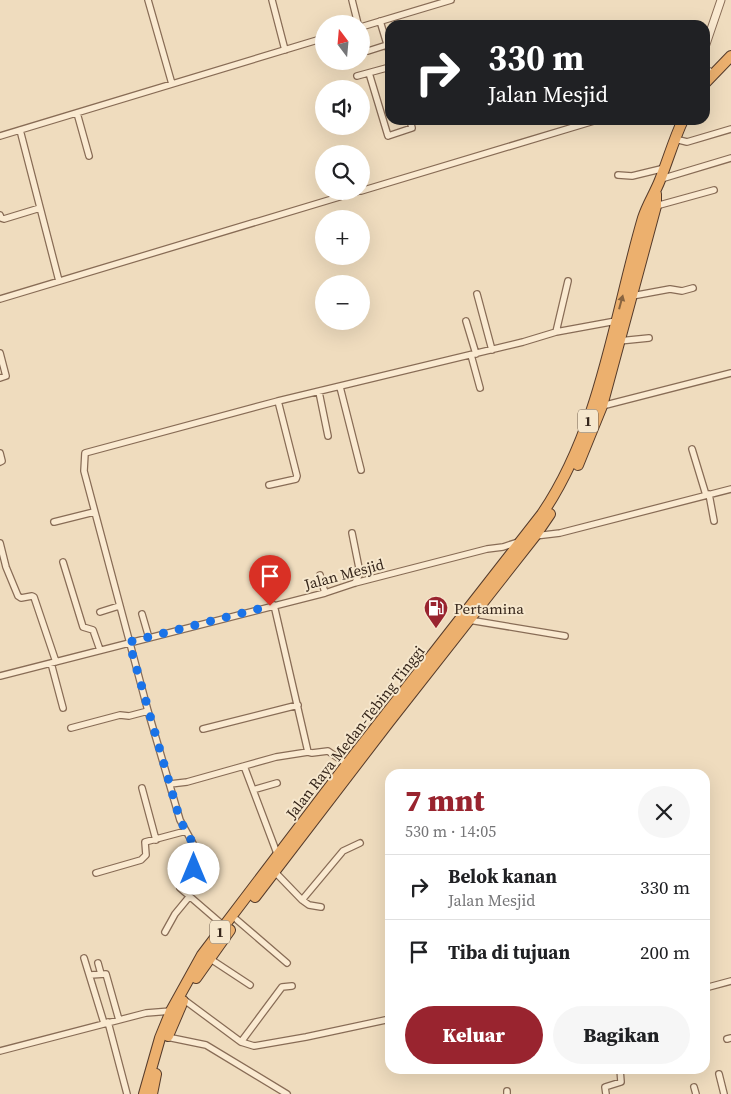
<!DOCTYPE html>
<html lang="id">
<meta charset="utf-8">
<style>
body{margin:0;font-family:"Source Serif 4",serif;background:#f6f6f6;color:#202124;height:100vh;display:flex;flex-direction:column;font-size:19px;white-space:nowrap}
*{box-sizing:border-box;margin:0}
p{font-size:16px;color:#757577}
.icon{flex:none;width:28px;height:28px;fill:none;stroke:currentColor;stroke-width:2;stroke-linecap:round;stroke-linejoin:round}
.map{position:relative;flex:1;overflow:hidden}
.side{position:absolute;left:385px;top:769px;width:325px;height:305px;display:flex;flex-direction:column;background:#fff;border-radius:15px;box-shadow:0 5px 20px #0002}
.side>*{flex:none}
.guide{position:absolute;left:385px;top:20px;width:325px;height:105px;border-radius:15px;box-shadow:0 5px 20px #0002;background:#202124;color:#fff;overflow:hidden}
.needle{width:32px;rotate:344deg}
.buttons{position:absolute;left:315px;top:15px;display:grid;gap:10px}
.buttons a{display:grid;place-items:center;width:55px;height:55px;border-radius:50%;background:#fff;box-shadow:0 5px 20px #0002;font-size:25px}
.pin{position:absolute;display:grid;place-items:center;width:42px;height:42px;color:#fff;margin:-51px -21px;border-radius:50% 50% 50% 0;rotate:-45deg;box-shadow:0 0 5px #0007}
.pin .icon{rotate:45deg}
.me{position:absolute;width:55px;margin:-28px;rotate:0deg;stroke-linejoin:round;filter:drop-shadow(0 0 4px #0008)}
.turn{display:flex;align-items:center;gap:18px;height:105px;padding:0 20px;font-size:22px}
.turn .icon{width:65px;height:65px;stroke-width:2.5}
.turn b{display:block;font-size:35px;line-height:42px}
.round{display:grid;place-items:center;flex:none;width:52px;height:52px;border-radius:26px;background:#f6f6f6}
.head{display:flex;align-items:center;justify-content:space-between;height:85px;padding:0 20px}
h1{font-size:30px;font-weight:800;line-height:38px;color:#99242f}
.primary-button{display:flex;gap:10px;margin-top:auto;padding:10px 20px}
.primary-button a{flex:1;height:58px;border-radius:30px;background:#99242f;color:#fff;font-size:20px;font-weight:800;line-height:58px;text-align:center}
.primary-button a+a{background:#f6f6f6;color:#202124}
ul{padding:0;list-style:none}
li{display:flex;align-items:center;gap:15px;height:65px;padding:0 20px;border-top:1px solid #e0e0e0}
li div{flex:1}
li b{display:block;font-size:19px}
li em{font-style:normal}
.map>svg:first-child{display:block}
</style>
<div class="map">
<svg width="731" height="1094" viewBox="0 0 731 1094">
<rect width="100%" height="100%" fill="#efdcbe"/>
<g fill="none" stroke-linecap="round" stroke-linejoin="round">
<defs>
<path id="minor" d="M148 0 172 84
M272 0 285 50
M352 0 358 24
M380 21 390 54
M361 27 451 0
M361 34 364 42
M368 51 390 44
M369 73 388 136 412 128 410 120
M357 76 390 67
M77 113 89 156
M20 130 59 281
M0 136 324 38
M675 139 687 142 731 129
M618 175 632 176 665 168
M661 179 731 158
M361 191 597 120
M656 206 714 190
M0 215 1 218 4 219 40 208
M477 294 492 350
M632 296 670 289 682 291 693 288
M0 299 359 191
M466 321 476 354
M556 332 568 281
M619 341 649 338
M0 353 6 376 0 378
M471 355 480 388
M340 387 361 470
M319 392 328 436
M602 406 731 373
M692 449 706 495
M0 453 2 461 0 462
M269 485 296 479 297 476 278 401
M709 494 714 521
M54 522 94 512
M352 533 360 573 355 583
M535 536 560 533 731 489
M0 543 6 567 18 596 21 598 32 596 34 597 56 662
M63 562 83 627 93 630 100 650
M320 575 325 593
M274 605 308 752
M100 612 119 606
M142 614 149 638
M469 620 565 636
M51 663 63 708
M0 676 325 593 355 583 487 549 503 547 518 542
M71 728 120 715 129 716 148 711
M203 729 298 705
M244 766 276 757 308 752 312 753 328 751 347 764
M170 784 187 782 244 766 278 856
M142 788 156 840
M253 790 277 783
M275 872 302 900 343 851 360 843
M96 873 141 860 146 855 145 842 186 831
M302 900 309 905 321 907
M237 920 287 963
M224 926 180 888 195 869 196 864 193 858 196 849 180 820 148 711 84 471 85 453 278 401 523 342 556 332 616 321
M165 932 175 914 189 897
M84 958 104 1023
M209 958 250 985
M98 963 101 974
M90 975 106 974 119 1020
M705 988 731 981
M183 999 241 1042 254 1046 306 1037 390 1019
M108 1022 127 1094
M167 1037 206 1045 287 1094
M727 1039 731 1038
M241 1042 282 987 292 986
M0 1051 146 1013 171 1011
M719 1074 724 1094
M694 1087 696 1094
M507 1091V1094
M606 1094 605 1087 621 1082 620 1069"/>
<path id="tertiary" d="M705 47 721 0
M705 69 713 74"/>
<path id="trunk" d="M705 83 731 56
M578 465 602 406 656 206V194
M255 897 389 722 535 536 550 514
M196 978 230 930
M168 1036 183 1001
M144 1094 160 1038 171 1011 202 955 347 764 542 514C601 427 614 317 643 218 647 205 655 193 660 180 668 160 674 139 683 120
M152 1094 156 1074"/>
</defs>
<use href="#minor" stroke="#886c56" stroke-width="8"/>
<use href="#tertiary" stroke="#886c56" stroke-width="9"/>
<use href="#trunk" stroke="#553b2b" stroke-width="12"/>
<use href="#minor" stroke="#faead1" stroke-width="5.5"/>
<use href="#tertiary" stroke="#faead1" stroke-width="7"/>
<use href="#trunk" stroke="#ecb06e" stroke-width="10"/>
</g>
<defs><path id="oneway-solid" d="M-6-.8H1V-3.2L6.5 0L1 3.2V.8H-6Z" transform="scale(1.25)"/></defs>
<use fill="#886440" href="#oneway-solid" transform="translate(621 302) rotate(-75)"/>
<g fill="none" stroke-linecap="round" stroke-linejoin="round">
<path stroke="#1a73e8" stroke-width="9" stroke-dasharray="0 16.2" d="M194 869 196 864 193 858 196 849 180 820 129 642 270 606"/>
</g>
<defs>
<symbol id="fuel-pin" viewBox="-11 -11 22 30"><path d="M0 17L-7.5 6A9.5 9.5 0 1 1 7.5 6Z" fill="#99242f" stroke="#f6e7cd"/><path d="M-5.5-6h7V0h2V4h1.3V-2.5L3-4.5l.8-.8L6-3V5H2.5V1h-1V6h-7ZM-4.2-4.7v3.2H.2V-4.7Z" fill="#fff"/></symbol>
</defs>
<g fill-rule="evenodd">
<use href="#fuel-pin" x="422" y="594" width="28" height="38"/>
</g>
<g text-anchor="middle" dominant-baseline="central" stroke-width="4" stroke-linejoin="round" paint-order="stroke">
<g fill="#f6e7cd" stroke="#706050" stroke-width="1">
<rect x="578" y="409.5" width="20" height="23" rx="4"/>
<rect x="210" y="920.5" width="20" height="23" rx="4"/>
</g>
<g font-size="14" font-weight="bold" fill="#36261b">
<text x="588" y="421">1</text>
<text x="220" y="932">1</text>
</g>
<g font-size="15" fill="#36261b" stroke="#f6e7cd">
<text transform="translate(344 574) rotate(-15)">Jalan Mesjid</text>
<text transform="translate(355 732) rotate(-52)">Jalan Raya Medan-Tebing Tinggi</text>
</g>
<g font-size="15" fill="#36261b" stroke="#f6e7cd" text-anchor="start">
<text x="454" y="608">Pertamina</text>
</g>
</g>
</svg>
<div class="buttons">
<a><svg class="needle" viewBox="-14 -14 28 28"><path d="M0-13l5 13h-10z" fill="#e53935"/><path d="M0 13l5-13h-10z" fill="#757577"/></svg></a>
<a><svg class="icon" aria-label="sound" viewBox="0 0 24 24"><path d="M4 9h4l5-4v14l-5-4H4zM17 9q2 3 0 6"/></svg></a>
<a><svg class="icon" aria-label="search" viewBox="0 0 24 24"><circle cx="10" cy="10" r="6"/><path d="M15 15l6 6"/></svg></a>
<a>+</a>
<a>−</a>
</div>
<div class="pin" style="left:270px;top:606px;background:#d93025"><svg class="icon" aria-label="arrive" viewBox="0 0 24 24"><path d="M6 21V4h12l-3 4 3 4H6"/></svg></div>
<svg class="me" style="left:194px;top:869px" viewBox="-20 -20 40 40"><circle r="19" fill="#fff"/><path d="M0-13L10 11 0 6-10 11z" fill="#1a73e8"/></svg>
<div class="guide">
<div class="turn"><svg class="icon" aria-label="right" viewBox="0 0 24 24"><path d="M7 20v-9h11M14 6l5 5-5 5"/></svg><div><b>330 m</b>Jalan Mesjid</div></div>
</div>
<section class="side">
<div class="head"><div><h1>7 mnt</h1><p>530 m · 14:05</p></div><a class="round"><svg class="icon" aria-label="close" viewBox="0 0 24 24"><path d="M6 6l12 12M18 6L6 18"/></svg></a></div>
<ul>
<li><svg class="icon" aria-label="right" viewBox="0 0 24 24"><path d="M7 20v-9h11M14 6l5 5-5 5"/></svg><div><b>Belok kanan</b><p>Jalan Mesjid</p></div><em>330 m</em></li>
<li><svg class="icon" aria-label="arrive" viewBox="0 0 24 24"><path d="M6 21V4h12l-3 4 3 4H6"/></svg><div><b>Tiba di tujuan</b></div><em>200 m</em></li>
</ul>
<div class="primary-button"><a>Keluar</a><a>Bagikan</a></div>
</section>
</div>
